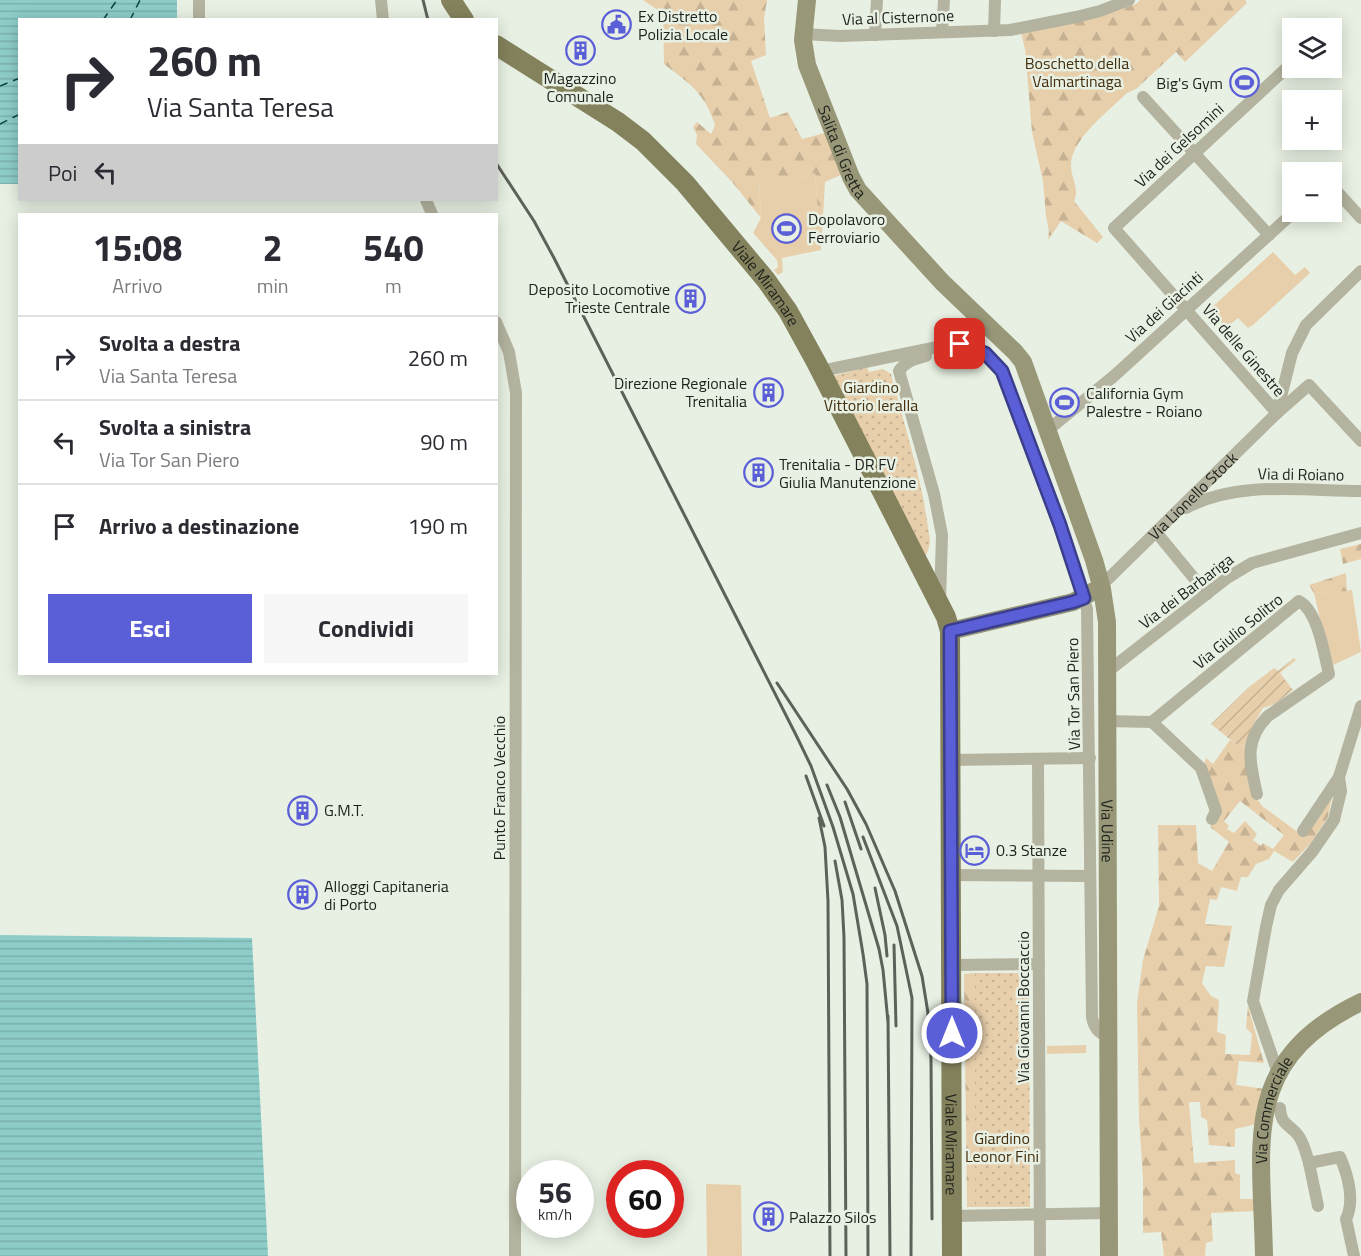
<!DOCTYPE html>
<html lang="it">
<meta charset="utf-8">
<style>
body{margin:0;font-family:"Titillium Web",sans-serif;background:#f7f7f7;color:#2b2b33;height:100vh;display:flex;flex-direction:column;font-size:22px;white-space:nowrap}
*{box-sizing:border-box;margin:0}
p{font-size:20px;color:#7c7c81}
.icon{flex:none;width:33px;height:33px;fill:none;stroke:currentColor;stroke-width:2;stroke-linecap:round;stroke-linejoin:round}
.map{position:relative;flex:1;overflow:hidden}
.panel{position:absolute;left:18px;top:213px;width:480px;height:462px;display:flex;flex-direction:column;background:#fff;border-radius:0px;box-shadow:0 3px 15px #0003}
.panel>*{flex:none}
.top-card{position:absolute;left:18px;top:18px;width:480px;height:183px;border-radius:0px;box-shadow:0 3px 15px #0003;background:#fff;color:#2b2b33;overflow:hidden}
.tools{position:absolute;left:1282px;top:18px;display:grid;gap:12px}
.tools a{display:grid;place-items:center;width:60px;height:60px;border-radius:0px;background:#fff;box-shadow:0 3px 15px #0003;font-size:30px}
.speed{position:absolute;left:516px;top:1160px;display:flex;gap:12px;font-size:30px;font-weight:700;text-align:center}
.speed>*{display:grid;place-content:center;width:78px;height:78px;border-radius:50%;background:#fff;box-shadow:0 3px 15px #0003;line-height:1}
.speed small{font-size:15px;font-weight:400}
.speed .limit{border:9px solid #d22;background:#fff;color:#111}
.pin{position:absolute;display:grid;place-items:center;width:51px;height:51px;color:#fff;margin:-26px;border-radius:12px;box-shadow:0 3px 9px #0006}
.me{position:absolute;width:66px;margin:-33px;rotate:0deg;stroke-linejoin:round;filter:drop-shadow(0 0 4px #0008)}
.turn{display:flex;align-items:center;gap:21px;height:126px;padding:0 30px;font-size:27px}
.turn .icon{width:78px;height:78px;stroke-width:2.5}
.turn b{display:block;font-size:42px;line-height:51px}
.then{display:flex;align-items:center;height:57px;padding:0 30px;background:#0003;gap:12px;font-size:22px}
.eta{display:flex;justify-content:space-evenly;align-items:center;height:102px;text-align:center}
.eta b{font-size:36px;font-weight:700;line-height:42px}
.action{display:flex;gap:12px;margin-top:auto;padding:12px 30px}
.action a{flex:1;height:69px;border-radius:0px;background:#5b5fd7;color:#fff;font-size:24px;font-weight:700;line-height:69px;text-align:center}
.action a+a{background:#f7f7f7;color:#2b2b33}
ul{padding:0;list-style:none}
li{display:flex;align-items:center;gap:18px;height:84px;padding:0 30px;border-top:2px solid #e1e1e2}
li div{flex:1}
li b{display:block;font-size:22px}
li em{font-style:normal}
.map>svg:first-child{display:block}
</style>
<div class="map">
<svg width="1361" height="1256" viewBox="0 0 1361 1256">
<defs>
<pattern id="forest-firs" width="22" height="20" patternUnits="userSpaceOnUse" patternTransform="scale(1.5)"><rect width="22" height="20" fill="#e7cfac"/><path d="M5 1l3.5 6h-7zM16 11l3.5 6h-7z" fill="#c6b193"/></pattern>
<pattern id="park-dots" width="8" height="8" patternUnits="userSpaceOnUse" patternTransform="scale(1.5)"><rect width="8" height="8" fill="#e7cfac"/><path d="M2 2h.1M6 6h.1" fill="none" stroke="#c6b193" stroke-width="1.8" stroke-linecap="round"/></pattern>
<pattern id="garden-furrows" width="10" height="10" patternUnits="userSpaceOnUse" patternTransform="scale(1.5)"><rect width="10" height="10" fill="#e7cfac"/><path d="M-1 1l2-2M0 10L10 0M9 11l2-2" fill="none" stroke="#c6b193"/></pattern>
<pattern id="water-rules" width="6" height="5" patternUnits="userSpaceOnUse" patternTransform="scale(1.5)"><rect width="6" height="5" fill="#8dccc8"/><path d="M0 2.5h6" fill="none" stroke="#79afab"/></pattern>
</defs>
<rect width="100%" height="100%" fill="#e8f0e3"/>
<path fill="#e7cfac" d="M815 173 821 250 782 258 783 272 778 275 774 270 778 267 777 260 753 233 761 218 759 180 800 178Z
M1273 252 1295 275 1305 267 1310 273 1253 325 1248 328 1238 318 1226 328 1209 310Z
M1352 590 1361 652 1331 666 1314 593Z
M1086 1045V1053L1047 1054V1046Z
M706 1184 741 1185 742 1256H707Z"/>
<path fill="url(#forest-firs)" fill-rule="evenodd" d="M643 0H767L764 18 766 55 751 61 770 118 788 112 802 139 828 132 843 174 825 182 821 250 815 173 800 178 759 181 761 218 733 183 696 144 697 135 693 127 697 122 711 134 715 125C704 92 691 85 664 64L663 19 659 11Z
M1140 0H1245L1247 3 1185 62 1176 52 1136 89 1127 93C1109 111 1071 139 1071 165 1071 178 1080 190 1074 201L1103 237 1097 243 1061 221 1048 240 1049 231 1046 216 1043 181 1032 132 1025 49 1021 32 1085 20 1136 4Z
M1361 544V559L1343 564 1340 549Z
M1346 573 1347 591 1314 593 1309 585Z
M1230 740 1237 745 1245 747 1254 794 1262 806 1303 836 1333 792 1328 817 1310 844 1293 862 1274 851 1269 859 1256 864 1248 877H1241L1237 891 1221 887 1217 900 1210 899 1205 924 1232 926 1224 967 1206 966 1202 983 1211 996 1219 1000 1217 1032 1226 1035 1225 1054 1250 1055 1252 1034 1246 1028 1248 1006 1264 1063 1239 1061 1236 1085 1265 1089 1257 1124 1235 1129V1147L1209 1145 1207 1120 1201 1117 1200 1102H1189L1194 1163 1235 1160V1173L1240 1175V1199H1257L1258 1211 1211 1213 1213 1241 1206 1243 1205 1256H1164L1161 1232 1143 1233V1177L1139 1120 1137 1003 1143 960 1159 906 1158 825H1196L1198 863 1212 871 1229 842 1210 827 1218 812 1203 767 1206 758 1213 764ZM1240 801 1284 835 1273 849 1263 843 1261 846 1253 840 1257 834 1245 821 1234 833 1227 829 1229 826 1224 821Z
M975 973V1207H967L964 974Z"/>
<path fill="url(#park-dots)" d="M867 367 869 372 883 369 891 374 916 466 924 502 930 540 929 548 925 557 833 376Z
M975 973H1029L1030 1207H975Z"/>
<path fill="url(#garden-furrows)" d="M1294 658 1296 660 1280 673 1293 690 1275 704 1263 708 1252 727 1245 747 1237 745 1211 724 1249 687 1274 668 1278 671Z"/>
<path fill="url(#water-rules)" d="M0 0H177V19L20 20 19 184H0Z
M0 935 252 938 268 1256H0Z"/>
<g fill="none" stroke-linecap="round" stroke-linejoin="round">
<path stroke="#0b4644" stroke-width="1.5" stroke-dasharray="8 6" stroke-linecap="butt" d="M103 20 117 0
M130 20 140 0
M0 86 20 78
M0 124 20 114"/>
<g stroke="#b4b39f" stroke-width="12">
<path d="M199 0V20"/>
<path d="M381 0 383 20"/>
<path d="M994 31 995 0"/>
<path d="M942 32 944 0"/>
<path d="M803 34 840 36 1010 30 1076 17 1100 11 1129 0"/>
<path d="M875 35 877 0"/>
<path d="M1143 97 1269 235"/>
<path d="M1332 186 1361 218"/>
<path d="M426 200 432 214"/>
<path d="M496 322 509 352 516 393 515 1256"/>
<path d="M926 356C915 359 906 361 899 371L934 494 942 535 940 601"/>
<path d="M821 371 952 344C974 345 989 354 1002 371L1060 525 1087 609 1092 1017C1094 1028 1098 1033 1109 1037"/>
<path d="M1277 413 1114 228 1293 62"/>
<path d="M1277 413 1292 353 1306 325 1361 271"/>
<path d="M1054 425 1114 376 1294 212"/>
<path d="M1186 508C1238 480 1304 491 1361 491"/>
<path d="M1156 532 1207 594"/>
<path id="s1" d="M1107 580 1277 413 1309 385 1361 441"/>
<path d="M1107 672 1227 578 1252 563 1361 533"/>
<path d="M1107 721 1152 722 1299 601C1318 611 1324 654 1329 674L1268 716C1243 741 1250 763 1257 794"/>
<path d="M1152 722 1201 768 1216 811 1212 819"/>
<path d="M1038 759 1040 1256"/>
<path d="M950 760 1090 758"/>
<path d="M1303 831 1339 777"/>
<path d="M951 875 1090 876"/>
<path d="M951 965 1039 964"/>
<path d="M1278 1073 1253 1001 1266 927 1271 905 1279 890 1312 852 1334 820 1341 791 1339 777 1361 706"/>
<path d="M1280 1108C1281 1125 1288 1123 1298 1135 1304 1143 1306 1153 1309 1163L1340 1157C1348 1175 1355 1201 1346 1219L1354 1256"/>
<path d="M1309 1163 1318 1206"/>
<path d="M952 1216 1109 1213"/>
</g>
<g stroke="#989778" stroke-width="18">
<path id="s2" d="M807 0 803 40 807 65 851 177 858 190 942 282 1015 352 1023 362 1094 560 1102 589 1107 622 1109 1256"/>
<path d="M950 631 1073 602 1094 591"/>
<path id="s3" d="M1264 1256C1262 1142 1239 1061 1361 1002"/>
</g>
<g stroke="#84825c" stroke-width="20">
<path d="M451 0 464 20"/>
<path id="s4" d="M496 45 618 122 643 141 685 183 766 280 788 311 816 362 946 617 950 631 952 1256"/>
</g>
<path stroke="#5c6159" stroke-width="3" d="M423 0 428 20
M496 163 534 221 554 258 796 735 811 766 833 827 853 894 863 954 867 984 868 1256
M777 683 847 789 866 824 895 891 922 976 928 1013 931 1059 932 1219
M806 776 824 826
M827 785 840 817 879 949 883 970 888 1022
M845 802 861 849
M819 818 825 847 828 901 830 1256
M863 837 897 926 912 998 911 1256
M835 861 842 900 844 937 846 1256
M875 888 885 935 887 956
M894 945 896 1026
M888 1016 890 1256"/>
</g>
<g fill="none" stroke-linecap="round" stroke-linejoin="round">
<defs>
<path id="route" d="M952 1033 950 631 1073 602 1084 598 1060 525 1002 371 985 353 960 344"/>
</defs>
<use href="#route" stroke="#3b3e8c" stroke-width="15"/>
<use href="#route" stroke="#5b5fd7" stroke-width="10"/>
</g>
<defs>
<symbol id="civic-ring" viewBox="-11 -11 22 22"><circle r="9.5" fill="#e8f0e3" stroke="#5b5fd7" stroke-width="1.5"/><path d="M-.6-6.5H3V-4.5H.6V-3L4-1V1h2V6H-6V1h2V-1L-.6-3ZM-1.2 2.5V6h2.4V2.5Z" fill="#5b5fd7"/></symbol>
<symbol id="building-ring" viewBox="-11 -11 22 22"><circle r="9.5" fill="#e8f0e3" stroke="#5b5fd7" stroke-width="1.5"/><path d="M-4-6H4V6H1V3H-1V6H-4ZM-2.5-4.3h1.7v1.8h-1.7ZM.8-4.3h1.7v1.8H.8ZM-2.5-1h1.7V.8h-1.7ZM.8-1h1.7V.8H.8Z" fill="#5b5fd7"/></symbol>
<symbol id="stadium-ring" viewBox="-11 -11 22 22"><circle r="9.5" fill="#e8f0e3" stroke="#5b5fd7" stroke-width="1.5"/><path d="M0-5a6.5 5 0 1 0 0 10a6.5 5 0 1 0 0-10ZM-3.5-1.8h7v3.6h-7Z" fill="#5b5fd7"/></symbol>
<symbol id="hotel-ring" viewBox="-11 -11 22 22"><circle r="9.5" fill="#e8f0e3" stroke="#5b5fd7" stroke-width="1.5"/><path d="M-6-4.5h1.5V1H6V5H4.5V3h-9V5H-6ZM-4 0a1.8 1.8 0 1 1 3.6 0ZM.5 0V-2.5h3Q6-2.5 6 0Z" fill="#5b5fd7"/></symbol>
</defs>
<g fill-rule="evenodd">
<use href="#civic-ring" x="600" y="8" width="33" height="33"/>
<use href="#building-ring" x="564" y="34" width="33" height="33"/>
<use href="#stadium-ring" x="1228" y="66" width="33" height="33"/>
<use href="#stadium-ring" x="770" y="212" width="33" height="33"/>
<use href="#building-ring" x="674" y="282" width="33" height="33"/>
<use href="#building-ring" x="752" y="376" width="33" height="33"/>
<use href="#stadium-ring" x="1048" y="386" width="33" height="33"/>
<use href="#building-ring" x="742" y="456" width="33" height="33"/>
<use href="#building-ring" x="286" y="794" width="33" height="33"/>
<use href="#hotel-ring" x="958" y="834" width="33" height="33"/>
<use href="#building-ring" x="286" y="878" width="33" height="33"/>
<use href="#building-ring" x="752" y="1200" width="33" height="33"/>
</g>
<g text-anchor="middle" dominant-baseline="central" stroke-width="5" stroke-linejoin="round" paint-order="stroke">
<g font-size="16" fill="#1e211c" stroke="#e8f0e3" text-anchor="start">
<text x="638" y="16">Ex Distretto<tspan x="638" dy="18">Polizia Locale</tspan></text>
<text x="580" y="78" text-anchor="middle">Magazzino<tspan x="580" dy="18">Comunale</tspan></text>
<text x="1223" y="83" text-anchor="end">Big's Gym</text>
<text x="808" y="219">Dopolavoro<tspan x="808" dy="18">Ferroviario</tspan></text>
<text x="670" y="289" text-anchor="end">Deposito Locomotive<tspan x="670" dy="18">Trieste Centrale</tspan></text>
<text x="747" y="383" text-anchor="end">Direzione Regionale<tspan x="747" dy="18">Trenitalia</tspan></text>
<text x="1086" y="393">California Gym<tspan x="1086" dy="18">Palestre - Roiano</tspan></text>
<text x="779" y="464">Trenitalia - DR FV<tspan x="779" dy="18">Giulia Manutenzione</tspan></text>
<text x="324" y="810">G.M.T.</text>
<text x="996" y="850">0.3 Stanze</text>
<text x="324" y="886">Alloggi Capitaneria<tspan x="324" dy="18">di Porto</tspan></text>
<text x="789" y="1217">Palazzo Silos</text>
</g>
<g font-size="16" fill="#1e211c" stroke="#e8f0e3">
<text transform="translate(898 17) rotate(-2)">Via al Cisternone</text>
<text transform="translate(1179 145) rotate(-43)">Via dei Gelsomini</text>
<text stroke="none"><textPath href="#s2" startOffset="159">Salita di Gretta</textPath></text>
<text stroke="none"><textPath href="#s4" startOffset="364">Viale Miramare</textPath></text>
<text transform="translate(1164 307) rotate(-42)">Via dei Giacinti</text>
<text transform="translate(1244 350) rotate(49)">Via delle Ginestre</text>
<text transform="translate(1301 474) rotate(1)">Via di Roiano</text>
<text stroke="none"><textPath href="#s1" startOffset="120">Via Lionello Stock</textPath></text>
<text transform="translate(1186 591) rotate(-37)">Via dei Barbariga</text>
<text transform="translate(1238 631) rotate(-39)">Via Giulio Solitro</text>
<text transform="translate(1073 694) rotate(-91)">Via Tor San Piero</text>
<text transform="translate(499 788) rotate(-90)">Punto Franco Vecchio</text>
<text stroke="none"><textPath href="#s2" startOffset="922">Via Udine</textPath></text>
<text transform="translate(1023 1007) rotate(-90)">Via Giovanni Boccaccio</text>
<text stroke="none"><textPath href="#s3" startOffset="148">Via Commerciale</textPath></text>
<text stroke="none"><textPath href="#s4" startOffset="1272">Viale Miramare</textPath></text>
</g>
<g font-size="16" fill="#442f0e" stroke="#e8f0e3">
<text x="1077" y="63">Boschetto della<tspan x="1077" dy="18">Valmartinaga</tspan></text>
<text x="871" y="387">Giardino<tspan x="871" dy="18">Vittorio Ieralla</tspan></text>
<text x="1002" y="1138">Giardino<tspan x="1002" dy="18">Leonor Fini</tspan></text>
</g>
</g>
</svg>
<div class="tools">
<a><svg class="icon" aria-label="layers" viewBox="0 0 24 24"><path d="M12 4l9 5-9 5-9-5zM3 14l9 5 9-5"/></svg></a>
<a>+</a>
<a>−</a>
</div>
<div class="speed"><div>56<small>km/h</small></div><div class="limit">60</div></div>
<div class="pin" style="left:960px;top:344px;background:#d93025"><svg class="icon" aria-label="arrive" viewBox="0 0 24 24"><path d="M6 21V4h12l-3 4 3 4H6"/></svg></div>
<svg class="me" style="left:952px;top:1033px" viewBox="-20 -20 40 40"><circle r="17" fill="#5b5fd7" stroke="#fff" stroke-width="3"/><path d="M0-11L8 9 0 5-8 9z" fill="#fff"/></svg>
<div class="top-card">
<div class="turn"><svg class="icon" aria-label="right" viewBox="0 0 24 24"><path d="M7 20v-9h11M14 6l5 5-5 5"/></svg><div><b>260 m</b>Via Santa Teresa</div></div>
<div class="then">Poi<svg class="icon" aria-label="left" viewBox="0 0 24 24"><path d="M17 20v-9H6M10 6l-5 5 5 5"/></svg></div>
</div>
<section class="panel">
<div class="eta">
<div><b>15:08</b><p>Arrivo</p></div>
<div><b>2</b><p>min</p></div>
<div><b>540</b><p>m</p></div>
</div>
<ul>
<li><svg class="icon" aria-label="right" viewBox="0 0 24 24"><path d="M7 20v-9h11M14 6l5 5-5 5"/></svg><div><b>Svolta a destra</b><p>Via Santa Teresa</p></div><em>260 m</em></li>
<li><svg class="icon" aria-label="left" viewBox="0 0 24 24"><path d="M17 20v-9H6M10 6l-5 5 5 5"/></svg><div><b>Svolta a sinistra</b><p>Via Tor San Piero</p></div><em>90 m</em></li>
<li><svg class="icon" aria-label="arrive" viewBox="0 0 24 24"><path d="M6 21V4h12l-3 4 3 4H6"/></svg><div><b>Arrivo a destinazione</b></div><em>190 m</em></li>
</ul>
<div class="action"><a>Esci</a><a>Condividi</a></div>
</section>
</div>
